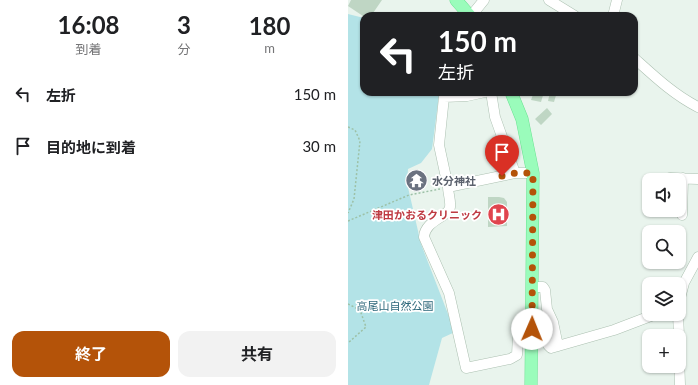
<!DOCTYPE html>
<html lang="ja">
<meta charset="utf-8">
<style>
body{margin:0;font-family:Lato,"Noto Sans JP",sans-serif;background:#f2f2f2;color:#202124;height:100vh;display:flex;flex-direction:column;font-size:15px;white-space:nowrap}
*{box-sizing:border-box;margin:0}
p{font-size:13px;color:#757577}
.icon{flex:none;width:22px;height:22px;fill:none;stroke:currentColor;stroke-width:2;stroke-linecap:round;stroke-linejoin:round}
.map{position:relative;flex:1;overflow:hidden}
.details{display:flex;flex-direction:column;background:#fff;width:348px}
.details>*{flex:none}
.hud{position:absolute;left:12px;top:12px;width:278px;height:84px;border-radius:12px;box-shadow:0 1px 3px #0004;background:#202124;color:#fff;overflow:hidden}
.controls{position:absolute;left:294px;top:173px;display:grid;gap:8px}
.controls a{display:grid;place-items:center;width:44px;height:44px;border-radius:8px;background:#fff;box-shadow:0 1px 3px #0004;font-size:20px}
.pin{position:absolute;display:grid;place-items:center;width:34px;height:34px;color:#fff;margin:-41px -17px;border-radius:50% 50% 50% 0;rotate:-45deg;box-shadow:0 0 4px #0007}
.pin .icon{rotate:45deg}
.me{position:absolute;width:44px;margin:-22px;rotate:1deg;stroke-linejoin:round;filter:drop-shadow(0 0 3px #0008)}
.turn{display:flex;align-items:center;gap:14px;height:84px;padding:0 12px;font-size:18px}
.turn .icon{width:52px;height:52px;stroke-width:2.5}
.turn b{display:block;font-size:28px;line-height:34px}
.eta{display:flex;justify-content:space-evenly;align-items:center;height:68px;text-align:center}
.eta b{font-size:24px;font-weight:700;line-height:28px}
.primary-button{display:flex;gap:8px;margin-top:auto;padding:8px 12px}
.primary-button a{flex:1;height:46px;border-radius:12px;background:#b45309;color:#fff;font-size:16px;font-weight:700;line-height:46px;text-align:center}
.primary-button a+a{background:#f2f2f2;color:#202124}
ul{padding:0;list-style:none}
li{display:flex;align-items:center;gap:12px;height:52px;padding:0 12px}
li div{flex:1}
li b{display:block;font-size:15px}
li em{font-style:normal}
main{display:flex;flex:1;min-height:0}
.map>svg:first-child{display:block}
</style>
<main>
<section class="details">
<div class="eta">
<div><b>16:08</b><p>到着</p></div>
<div><b>3</b><p>分</p></div>
<div><b>180</b><p>m</p></div>
</div>
<ul>
<li><svg class="icon" aria-label="left" viewBox="0 0 24 24"><path d="M17 20v-9H6M10 6l-5 5 5 5"/></svg><div><b>左折</b></div><em>150 m</em></li>
<li><svg class="icon" aria-label="arrive" viewBox="0 0 24 24"><path d="M6 21V4h12l-3 4 3 4H6"/></svg><div><b>目的地に到着</b></div><em>30 m</em></li>
</ul>
<div class="primary-button"><a>終了</a><a>共有</a></div>
</section>
<div class="map">
<svg width="350" height="385" viewBox="0 0 350 385">
<rect width="100%" height="100%" fill="#e9f4ed"/>
<path fill="#b3e3e7" d="M0 14 16 18V92H90L91 95 84 149 73 163 60 169 59 183 73 244 107 332 94 338 81 385H0Z"/>
<path fill="#bfd6c4" d="M3 0H34L23 16H15L0 6Z
M186 92H196L193 102 183 100Z
M202 92H209L206 102 200 101Z
M199 108 204 114 193 125 187 119Z
M70 169 71 175 65 176 64 170Z
M72 176 74 183 65 185 63 178Z
M140 197H151L156 198 159 202V226L140 227Z"/>
<g fill="none" stroke-linecap="round" stroke-linejoin="round">
<defs>
<path id="minor" d="M201 0 227 16
M123 16 136 0
M265 16 269 0
M286 58C306 76 326 95 350 107
M143 92 147 117 167 173H185
M167 173 100 187C100 193 103 201 102 207 101 217 77 220 76 237L101 293 118 368 162 359 169 355 170 334 176 329 193 330 196 332 200 345 203 348 266 330 308 314
M322 178 350 179
M100 187 91 145 96 97 119 96 137 92
M334 215 335 178
M185 287H195L197 290 199 309 205 322 210 346
M331 302 336 283 350 257
M330 314 331 336
M331 356 332 385"/>
<path id="major" d="M108 0 122 16
M163 92 174 119 185 173 183 385"/>
</defs>
<use href="#minor" stroke="#acc0b1" stroke-width="11"/>
<use href="#major" stroke="#6ae191" stroke-width="13"/>
<path stroke="#9dc1a7" stroke-width="1.5" stroke-dasharray="2 2" stroke-linecap="butt" d="M0 127 7 130 12 141 6 199 0 213
M0 221 61 195 92 189
M0 304 12 310 18 327 0 343"/>
<use href="#minor" stroke="#fff" stroke-width="10"/>
<use href="#major" stroke="#9afcbb" stroke-width="12"/>
</g>
<g fill="none" stroke-linecap="round" stroke-linejoin="round">
<path stroke="#b45309" stroke-width="7" stroke-dasharray="0 12.6" d="M154 176 167 173H185L184 329"/>
</g>
<defs>
<symbol id="temple-disc" viewBox="-11 -11 22 22"><circle r="9.5" fill="#6b7280" stroke="#fff"/><path d="M0-6L5-2H3V0L6.5 2.5H4V6H1.5V3h-3V6H-4V2.5H-6.5L-3 0V-2H-5Z" fill="#fff"/></symbol>
<symbol id="hospital-disc" viewBox="-11 -11 22 22"><circle r="9.5" fill="#e0444e" stroke="#fff"/><path d="M-5-5h3v3.5h4V-5h3V5h-3V1.5h-4V5h-3Z" fill="#fff"/></symbol>
</defs>
<g fill-rule="evenodd">
<use href="#temple-disc" x="56" y="168" width="25" height="25"/>
<use href="#hospital-disc" x="138" y="202" width="25" height="25"/>
</g>
<g text-anchor="middle" dominant-baseline="central" stroke-width="3.5" stroke-linejoin="round" paint-order="stroke">
<g font-size="11" font-weight="bold" fill="#5b616d" stroke="#fff" text-anchor="start">
<text x="84" y="180">水分神社</text>
</g>
<g font-size="11" font-weight="bold" fill="#be3a42" stroke="#fff" text-anchor="end">
<text x="134" y="214">津田かおるクリニック</text>
</g>
<g font-size="11" fill="#2b6679" stroke="#fff">
<text x="47" y="305">高尾山自然公園</text>
</g>
</g>
</svg>
<div class="controls">
<a><svg class="icon" aria-label="sound" viewBox="0 0 24 24"><path d="M4 9h4l5-4v14l-5-4H4zM17 9q2 3 0 6"/></svg></a>
<a><svg class="icon" aria-label="search" viewBox="0 0 24 24"><circle cx="10" cy="10" r="6"/><path d="M15 15l6 6"/></svg></a>
<a><svg class="icon" aria-label="layers" viewBox="0 0 24 24"><path d="M12 4l9 5-9 5-9-5zM3 14l9 5 9-5"/></svg></a>
<a>+</a>
</div>
<div class="pin" style="left:154px;top:176px;background:#d93025"><svg class="icon" aria-label="arrive" viewBox="0 0 24 24"><path d="M6 21V4h12l-3 4 3 4H6"/></svg></div>
<svg class="me" style="left:184px;top:329px" viewBox="-20 -20 40 40"><circle r="19" fill="#fff"/><path d="M0-13L10 11 0 6-10 11z" fill="#b45309"/></svg>
<div class="hud">
<div class="turn"><svg class="icon" aria-label="left" viewBox="0 0 24 24"><path d="M17 20v-9H6M10 6l-5 5 5 5"/></svg><div><b>150 m</b>左折</div></div>
</div>
</div>
</main>
